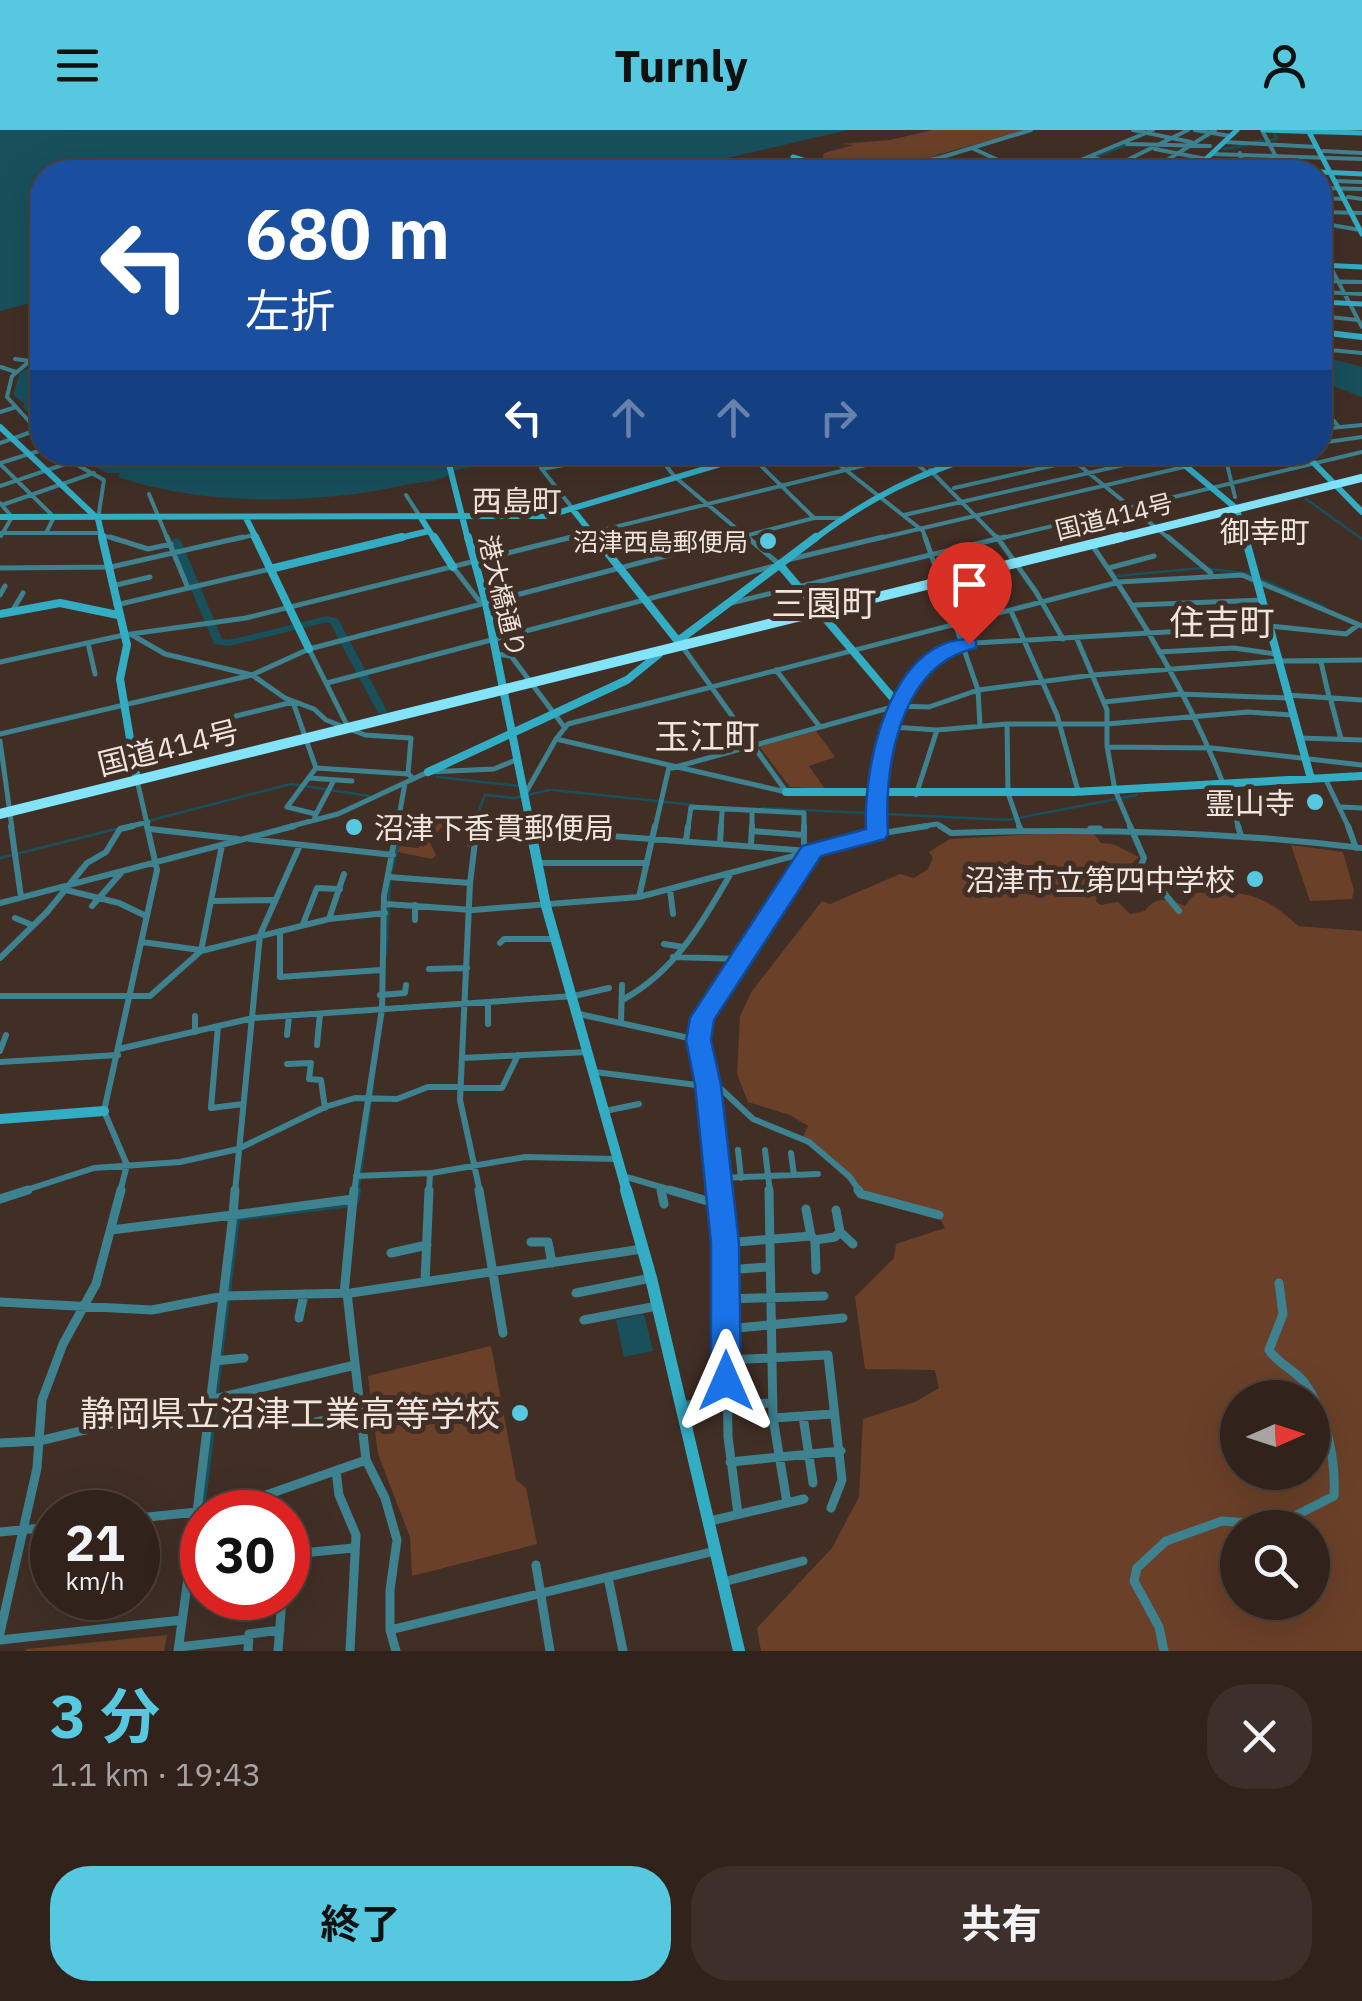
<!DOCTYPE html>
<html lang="ja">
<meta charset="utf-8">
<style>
body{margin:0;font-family:"IBM Plex Sans","Noto Sans JP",sans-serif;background:#3d2f29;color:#f1f3f6;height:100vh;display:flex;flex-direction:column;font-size:38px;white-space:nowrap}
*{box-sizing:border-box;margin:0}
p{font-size:32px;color:#a8a4a3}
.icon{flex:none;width:55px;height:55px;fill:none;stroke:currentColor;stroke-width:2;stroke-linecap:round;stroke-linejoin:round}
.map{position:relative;height:1521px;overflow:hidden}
.side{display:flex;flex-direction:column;background:#31231c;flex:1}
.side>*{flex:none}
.hud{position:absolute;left:30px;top:30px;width:1302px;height:305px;border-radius:40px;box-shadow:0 10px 40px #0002,0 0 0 2px #4c403b;background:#1a4fa0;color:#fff;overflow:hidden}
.needle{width:65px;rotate:87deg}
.buttons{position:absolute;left:1220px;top:1250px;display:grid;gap:20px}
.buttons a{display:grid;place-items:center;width:110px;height:110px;border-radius:50%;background:#31231c;box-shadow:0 10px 40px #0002,0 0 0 2px #4c403b;font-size:50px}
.speed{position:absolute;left:30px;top:1360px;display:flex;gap:20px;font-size:50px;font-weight:700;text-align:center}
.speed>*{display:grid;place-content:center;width:130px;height:130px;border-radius:50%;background:#31231c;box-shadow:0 10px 40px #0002,0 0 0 2px #4c403b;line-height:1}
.speed small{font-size:25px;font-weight:400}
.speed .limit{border:15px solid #d22;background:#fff;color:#111}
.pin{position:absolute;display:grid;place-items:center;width:85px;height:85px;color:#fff;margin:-102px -42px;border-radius:50% 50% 50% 0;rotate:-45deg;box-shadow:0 0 10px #0007}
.pin .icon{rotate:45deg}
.me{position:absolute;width:110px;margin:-55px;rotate:0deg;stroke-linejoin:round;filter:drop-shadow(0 0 8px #0008)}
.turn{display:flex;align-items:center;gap:35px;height:210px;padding:0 50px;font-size:45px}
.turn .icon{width:130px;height:130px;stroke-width:2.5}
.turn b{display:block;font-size:70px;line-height:85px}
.lanes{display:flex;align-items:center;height:95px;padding:0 50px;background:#0003;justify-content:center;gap:50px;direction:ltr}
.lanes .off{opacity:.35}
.round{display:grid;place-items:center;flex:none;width:105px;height:105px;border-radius:40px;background:#3d2f29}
.headline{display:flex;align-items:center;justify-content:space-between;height:170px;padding:0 50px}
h1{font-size:60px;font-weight:700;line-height:75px;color:#56c9e1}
.action{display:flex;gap:20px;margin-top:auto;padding:20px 50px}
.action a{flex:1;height:115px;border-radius:40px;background:#56c9e1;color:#111;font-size:40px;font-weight:700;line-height:115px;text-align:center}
.action a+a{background:#3d2f29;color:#f1f3f6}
header{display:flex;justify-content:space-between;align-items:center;height:130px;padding:0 50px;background:#56c9e1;color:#111;font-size:45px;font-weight:700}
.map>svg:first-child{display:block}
</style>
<header><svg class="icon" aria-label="menu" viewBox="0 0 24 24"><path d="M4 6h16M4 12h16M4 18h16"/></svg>Turnly<svg class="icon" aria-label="person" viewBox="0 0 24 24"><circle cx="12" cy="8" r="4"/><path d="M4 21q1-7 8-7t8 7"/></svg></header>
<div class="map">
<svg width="1362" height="1521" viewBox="0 0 1362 1521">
<rect width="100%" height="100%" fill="#412f26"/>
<path fill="#6a4028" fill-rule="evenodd" d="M932 0H1027L912 32 892 42H782L821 40 814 33 823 28 824 23 854 15 841 14 890 10Z
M816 601 835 627 809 636 825 659 790 657 759 616Z
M413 689 475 696V716L467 717 466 703 442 697 429 711 436 725 432 729 398 722 399 716 419 718 422 694Z
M1092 701 1101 713 1113 714 1139 727 1125 739 1100 747 1096 772 1101 775 1118 772 1130 784 1145 781C1157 765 1168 769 1185 776L1195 763C1244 761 1262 762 1298 796L1362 801V1521H761L757 1498 832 1418 859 1367 863 1289 915 1272 939 1258 935 1240 865 1239 855 1167 894 1128 896 1114 945 1098 937 1083 859 1061 803 1007 808 996 790 985 748 972 737 944 740 886 752 861 822 771 830 774 900 744 914 748 928 739 933 728 929 722 950 709ZM1238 1268H1312V1342H1238ZM1238 1398H1312V1472H1238Z
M1291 715 1343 722 1354 760 1352 769 1310 771Z
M491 1216 516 1350 526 1358 537 1414 412 1446 410 1407 378 1324 368 1246Z
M167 1505 164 1521H25L27 1519Z"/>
<path fill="#18505c" d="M0 0H848L667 42H466L432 35 389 42H42V170L0 181Z
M1320 226 1362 237V267L1320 251Z
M42 230V298L23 277 25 274 13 265 20 243Z
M65 323H547L456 340C441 353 424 351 405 355 315 375 202 376 118 347L120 343H108L92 336 90 330Z
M644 1184 653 1221 624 1227 616 1190Z"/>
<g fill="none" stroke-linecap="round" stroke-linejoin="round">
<path stroke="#18505c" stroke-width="2.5" d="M1254 12 1277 9 1273 1
M1224 19 1247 15
M1306 369 1362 409
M1210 439 1251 444
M1117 446 1202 438
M1258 448 1324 477
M437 647 520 656
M553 660 694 675
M762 678 1008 690 1137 665
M148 691 291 654 369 666
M475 691 485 665 514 668 550 660
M0 728 116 699
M392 740 405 689 434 692
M386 824 390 752
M361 1042 373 956
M358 1062 360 1050"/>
<path stroke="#18505c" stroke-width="4" d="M357 1072 359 1060
M229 1162 238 1089 351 1075
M221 1226 228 1170
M216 1266 220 1234
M204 1372 216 1274"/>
<path fill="#18505c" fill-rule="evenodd" d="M1123 13 1143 15 1124 17 1061 42H1054Z
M176 408 181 411 222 509 229 510 327 486 338 489 387 581 386 583H378L377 581 330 493 327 492 229 516 214 514 171 411Z"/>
<path stroke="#3e8290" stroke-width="4" d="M1133 0 1191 12
M1195 0 1230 6
M1262 0 1284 42
M1224 12 1317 17
M1127 14 1210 16
M974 19 1024 42
M1155 19 1206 29
M1323 21 1362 23
M1240 23 1243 42
M1212 24 1362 29
M1091 27 1110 33 1192 36
M1260 31 1278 32
M1028 33 1054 41
M1071 36 1094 42
M930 40 965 31
M885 42 879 39 939 28 1031 0
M963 42 973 40
M1052 42 1153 0
M1103 42 1188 0
M1148 42 1215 0
M1336 51 1362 52
M1320 58 1362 59
M1348 67 1362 69
M1320 68 1345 69
M1320 82 1362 83
M1320 93 1360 100
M1330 136 1362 197
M1320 151 1362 152
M1320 162 1362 164
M1320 186 1358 190
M1320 219 1362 223
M15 229 30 231 12 246 7 267 36 299 34 311 42 317
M1 237 16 242
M1320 274 1338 296
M0 282 16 277
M1320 299 1362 295
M0 313 34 301
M1320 313 1362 307
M54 322 104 350 98 389
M655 322 675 347 750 410
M747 322 813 387
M823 322 923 401 926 410
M941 322 949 334 958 322
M1063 322 1171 410
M1224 322 1235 367
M904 323 925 341
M0 333 42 320
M0 334 54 387 46 403
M541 338 573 379
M542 339 607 327
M930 340 999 410
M0 356 71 332
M954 358 1113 322
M149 364 168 410
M406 365 421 388
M0 373 12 387 1 406
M2 375 94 343
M904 385 1181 322
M0 403H101
M102 405 118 410
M232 410 254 405
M562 410 906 325
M729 410 814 388H842
M872 410 1248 322
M994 410 1362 322"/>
<path stroke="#3e8290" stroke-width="5" d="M110 407 148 419 171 414
M167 407 188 458
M747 407 779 434
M925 407 978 560 980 596
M997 407 1036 462 1063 509
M1168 407 1211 443
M1092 415C1153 503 1206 596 1239 698
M787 430 883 407
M453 437 480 472
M0 438 111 437 243 407
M1109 438 1154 426
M112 456 150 447
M0 465 5 456
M731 473 1005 407
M116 475 270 439
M1135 475 1263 470
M14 478 23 463
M1011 481 1057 585 1078 661
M132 505 165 524 252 545 285 568 314 579 326 590 365 605 411 608 408 644 413 648
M1077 509 1107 580V616L1115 660 1131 698
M88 513 95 544
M682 516 785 660
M309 519 348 597
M1159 522 1234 518 1276 524
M497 524 511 526 565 598
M0 532 124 505 246 488 572 407
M1321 532 1329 567
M776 540 820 597
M327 553 778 435
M1287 565 1362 570
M1330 567 1341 609
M1104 572 1180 564 1287 568
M236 586 293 572 316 638 287 677 316 684 314 690
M1007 594 1008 663 1020 698
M892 597 937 600 1007 594H1107L1248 582 1292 585
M0 604 252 545 309 519 739 407
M1300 608 1362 610
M556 609 568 594 1119 452 1242 445 1362 496
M0 611 12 698
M1107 617 1212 618 1362 635
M316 638 408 644
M672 638 896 576 929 577 978 560 1093 545 1278 531 1362 530
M309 648 352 651
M1325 648 1349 698
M137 650 148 698
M525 664 556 609 786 662
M916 665 937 600
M1341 677 1362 678
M316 684 334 650
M399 685 506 698
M123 698 148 692
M284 698 338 684 428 642 494 639 518 629
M397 698 405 653
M655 698 669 637
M688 698 691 677 804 683V698
M721 698 722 682
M752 698V682
M877 698C874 628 892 549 958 514L1270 496 1346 504 1358 495
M912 698 937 694 944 698
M1090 698H1100"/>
<path stroke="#3e8290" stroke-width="6" d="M11 696 21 767
M477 696 809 721 810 726 702 888 699 899 719 1062
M477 696 470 753 460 970 480 1062
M804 696V718
M877 696V703
M940 696 951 703C1090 698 1224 701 1362 718
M1019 696 1021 700
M1130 696 1144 728 1141 735 1179 781
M1238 696 1241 706
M1348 696 1356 718
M150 699 238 709
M752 701 804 705
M250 709 393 725
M686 711 688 696
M720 713 721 696
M751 715 752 696
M539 733H647
M388 747 470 753
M670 759 673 784
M66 760 119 773 146 786
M639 767 655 696
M211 771 273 770
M0 773 294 696
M386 774 473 780 639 767 877 704 927 696
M415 775V790
M92 776 121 743
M15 788 32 795
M329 789 344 744
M303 794 317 758 340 759
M280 801V847L381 840
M142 812 200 820
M500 813 504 809H555
M664 814 683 817
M201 821 222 715
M673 827 740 829
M0 828 47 782 87 733 106 722 120 699 133 696
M429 839 467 838
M380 865 405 863 406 855
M0 866H150L201 821 329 789 385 783
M624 869C675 841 703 792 731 743
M488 872V894
M579 884 698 910
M195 886V902
M621 893 622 855
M218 896 211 978 243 974
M287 905 289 886
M317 915 320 884
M119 919 253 888 574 866 609 858
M0 921 6 905
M462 928 589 922
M0 932 118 925
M287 934 311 933 309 949 321 950 325 978
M595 942 720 958 753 989 809 1012 850 1047 860 1062
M461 958H502L518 925
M605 981 639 974
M738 1020 741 1048
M765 1020 770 1062
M791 1023 794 1045
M356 1046 432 1043 525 1027 617 1029
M623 1046 678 1062
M719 1048 818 1044
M661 1057 662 1062
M20 1062 94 1038 180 1032 238 1019 325 977 355 968 397 969 428 957H461
M120 1062 127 1035 104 981 157 740 147 696
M235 1062 260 805 300 715
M354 1062 382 879 384 766 397 696
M429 1062 430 1043"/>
<path stroke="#3e8290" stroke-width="9" d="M479 1060 503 1203
M661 1060 664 1074
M670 1060 721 1075
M719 1060 725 1113 728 1307 738 1384
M769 1060 773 1288 787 1373
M858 1060 861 1064 939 1085
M0 1069 28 1060
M806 1079 811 1106
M836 1080 840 1102
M111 1100 233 1085 235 1060
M815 1110 835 1107 840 1102 853 1114
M531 1112H548L552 1133
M725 1113 811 1106 815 1110 816 1140
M391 1123 427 1115
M726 1140 769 1137
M425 1152 429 1060
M347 1163 366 1330 385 1368 397 1410 390 1460V1500L396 1521
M576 1163 651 1148
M344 1164 353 1069
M726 1169 824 1166
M0 1172 152 1180 224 1166 351 1163 642 1119
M299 1188 304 1164
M584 1190 657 1176
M726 1199 843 1188
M726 1230 828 1225 842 1350 831 1378
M215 1231 244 1228
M682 1275 773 1273
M803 1286 813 1353
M773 1288 833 1284
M301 1295 360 1283
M0 1313 39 1311 355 1235
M730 1332 841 1321
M336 1341 339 1365 356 1405 350 1521
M138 1388 197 1382 233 1085 353 1069 354 1060
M710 1391 804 1369
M0 1402 52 1397
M288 1429 292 1424 353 1418
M536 1435 550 1521
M608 1447 623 1521
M723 1452 803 1431
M390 1500 715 1421
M0 1503 37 1338 42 1270 63 1214 96 1154 121 1060
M0 1510 182 1490
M179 1517 248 1509
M178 1521 197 1382 226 1379 366 1330
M248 1521 249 1504 280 1500
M278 1521 282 1468
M1164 1521 1159 1497 1134 1451 1137 1438 1166 1411 1222 1391 1277 1395 1334 1366C1336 1329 1326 1282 1304 1252 1294 1239 1278 1234 1269 1220L1283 1184 1279 1153"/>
<path stroke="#33adc4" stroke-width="5" d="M1263 0 1362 3
M1308 0 1362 104
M803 30 793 27 818 36
M779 42 817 39 837 42
M1183 42 1206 29 1237 0
M1197 42 1196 36 1362 44
M1320 135 1362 137
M1320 172 1362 174"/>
<path stroke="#33adc4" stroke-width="6" d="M1320 202 1362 207
M0 297 98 389 103 410
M446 322 468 410
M1169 322 1237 379 1245 410
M1303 322 1362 382
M574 381 597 410
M0 387 547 386 761 322
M246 388 257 410
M421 388 435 410
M391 410 429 401
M813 410C870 367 921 342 989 322"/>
<path stroke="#33adc4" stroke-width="8" d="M102 407 127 515 120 549 137 650
M255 407 309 519
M434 407 453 437
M468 407 486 473 531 698
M595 407 681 515
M1245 407 1311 649
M780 435 897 573
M270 439 402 407
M0 484 60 473 118 485
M678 511 816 407
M428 642 627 550 659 524
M786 662H1074L1362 646"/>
<path stroke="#33adc4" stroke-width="10" d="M530 696 546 776 627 1062
M0 989 104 981"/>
<path stroke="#33adc4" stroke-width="12" d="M626 1060 651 1148 739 1521"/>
<path stroke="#83e3f9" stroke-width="8" d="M1111 410 1362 348"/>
<path stroke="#83e3f9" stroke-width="10" d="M0 684 1121 407"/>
</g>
<path fill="#1a73e8" stroke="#114b97" stroke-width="2.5" d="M969 509 976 510V518C899 535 884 637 888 704L885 709 821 726 714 890 711 910 721 955 739 1113 741 1251 737 1261 726 1266 715 1261 711 1251V1113L695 955 686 910 690 888 802 716 866 699C863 637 889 510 969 509Z"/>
<g fill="#56c9e1" stroke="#412f26" stroke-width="4">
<circle cx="768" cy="411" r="10"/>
<circle cx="1315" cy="672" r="10"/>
<circle cx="354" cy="697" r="10"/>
<circle cx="1255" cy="749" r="10"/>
<circle cx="520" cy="1283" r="10"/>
</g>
<g text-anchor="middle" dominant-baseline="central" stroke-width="10" stroke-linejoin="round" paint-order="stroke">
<g font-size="25" fill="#f0e4de" stroke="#412f26">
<text transform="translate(1114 386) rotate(-14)">国道414号</text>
<text transform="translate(503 466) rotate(76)">港大橋通り</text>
</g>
<g font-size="25" fill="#f0e4de" stroke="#412f26" text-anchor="end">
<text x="748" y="411">沼津西島郵便局</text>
</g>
<g font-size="30" fill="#f0e4de" stroke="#412f26">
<text x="517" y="370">西島町</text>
<text x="1265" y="401">御幸町</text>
</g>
<g font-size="30" fill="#f0e4de" stroke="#412f26">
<text transform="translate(168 617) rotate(-14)">国道414号</text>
</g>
<g font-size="30" fill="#f0e4de" stroke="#412f26" text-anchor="end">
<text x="1295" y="672">霊山寺</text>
<text x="374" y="697" text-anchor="start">沼津下香貫郵便局</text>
<text x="1235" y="749">沼津市立第四中学校</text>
</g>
<g font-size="35" fill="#f0e4de" stroke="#412f26">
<text x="824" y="473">三園町</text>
<text x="1222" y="492">住吉町</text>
<text x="707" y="606">玉江町</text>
</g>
<g font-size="35" fill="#f0e4de" stroke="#412f26" text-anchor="end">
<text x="500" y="1283">静岡県立沼津工業高等学校</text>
</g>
</g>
</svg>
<div class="buttons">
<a><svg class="needle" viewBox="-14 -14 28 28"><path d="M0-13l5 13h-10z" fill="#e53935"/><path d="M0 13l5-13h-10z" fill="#a8a4a3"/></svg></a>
<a><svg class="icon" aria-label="search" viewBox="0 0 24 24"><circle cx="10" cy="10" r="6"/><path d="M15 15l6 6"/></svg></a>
</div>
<div class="speed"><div>21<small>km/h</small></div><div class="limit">30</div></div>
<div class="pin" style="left:969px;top:514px;background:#d93025"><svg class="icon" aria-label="arrive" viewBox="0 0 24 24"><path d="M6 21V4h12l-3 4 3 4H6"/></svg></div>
<svg class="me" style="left:726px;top:1251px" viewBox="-20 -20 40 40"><path d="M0-17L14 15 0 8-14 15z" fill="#1a73e8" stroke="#fff" stroke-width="4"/></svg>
<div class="hud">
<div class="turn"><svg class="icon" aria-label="left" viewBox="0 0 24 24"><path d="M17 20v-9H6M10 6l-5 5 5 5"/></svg><div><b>680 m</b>左折</div></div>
<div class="lanes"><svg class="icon" aria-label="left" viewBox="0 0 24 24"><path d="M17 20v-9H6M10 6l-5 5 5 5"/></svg><svg class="icon off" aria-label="ahead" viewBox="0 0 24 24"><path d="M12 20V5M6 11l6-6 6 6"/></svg><svg class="icon off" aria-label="ahead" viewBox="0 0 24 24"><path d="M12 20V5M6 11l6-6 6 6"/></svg><svg class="icon off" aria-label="right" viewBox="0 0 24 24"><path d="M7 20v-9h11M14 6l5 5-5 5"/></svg></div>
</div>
</div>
<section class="side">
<div class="headline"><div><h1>3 分</h1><p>1.1 km · 19:43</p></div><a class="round"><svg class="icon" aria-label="close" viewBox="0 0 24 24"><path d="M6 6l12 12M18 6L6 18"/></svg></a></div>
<div class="action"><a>終了</a><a>共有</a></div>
</section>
